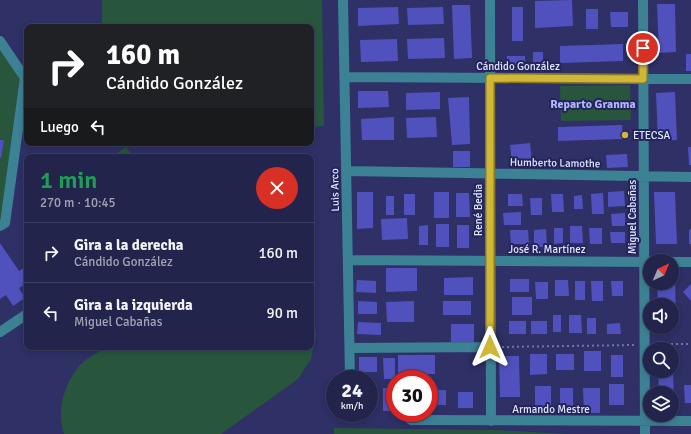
<!DOCTYPE html>
<html lang="es">
<meta charset="utf-8">
<style>
body{margin:0;font-family:Signika,sans-serif;background:#2a2c53;color:#f1f3f6;height:100vh;display:flex;flex-direction:column;font-size:15px;white-space:nowrap}
*{box-sizing:border-box;margin:0}
p{font-size:13px;color:#a2a4b5}
.icon{flex:none;width:22px;height:22px;fill:none;stroke:currentColor;stroke-width:2;stroke-linecap:round;stroke-linejoin:round}
.map{position:relative;flex:1;overflow:hidden}
.details{position:absolute;left:24px;top:154px;width:290px;height:196px;display:flex;flex-direction:column;background:#22244c;border-radius:8px;box-shadow:0 2px 6px #0003,0 0 0 1px #3f4164}
.details>*{flex:none}
.hud{position:absolute;left:24px;top:24px;width:290px;height:122px;border-radius:8px;box-shadow:0 2px 6px #0003,0 0 0 1px #3f4164;background:#202124;color:#fff;overflow:hidden}
.needle{width:26px;rotate:44deg}
.tools{position:absolute;left:643px;top:254px;display:grid;gap:8px}
.tools a{display:grid;place-items:center;width:36px;height:36px;border-radius:50%;background:#22244c;box-shadow:0 2px 6px #0003,0 0 0 1px #3f4164;font-size:20px}
.speed{position:absolute;left:326px;top:370px;display:flex;gap:8px;font-size:20px;font-weight:700;text-align:center}
.speed>*{display:grid;place-content:center;width:52px;height:52px;border-radius:50%;background:#22244c;box-shadow:0 2px 6px #0003,0 0 0 1px #3f4164;line-height:1}
.speed small{font-size:10px;font-weight:400}
.speed .limit{border:6px solid #d22;background:#fff;color:#111}
.pin{position:absolute;display:grid;place-items:center;width:34px;height:34px;color:#fff;margin:-17px;border:2px solid #fff;border-radius:50%;box-shadow:0 1px 4px #0007}
.me{position:absolute;width:44px;margin:-22px;rotate:0deg;stroke-linejoin:round;filter:drop-shadow(0 0 3px #0008)}
.turn{display:flex;align-items:center;gap:14px;height:84px;padding:0 16px;font-size:18px}
.turn .icon{width:52px;height:52px;stroke-width:2.5}
.turn b{display:block;font-size:28px;line-height:34px}
.then{display:flex;align-items:center;height:38px;padding:0 16px;background:#0003;gap:8px;font-size:15px}
.round{display:grid;place-items:center;flex:none;width:42px;height:42px;border-radius:21px;background:#2a2c53}
.head{display:flex;align-items:center;justify-content:space-between;height:68px;padding:0 16px}
h1{font-size:24px;font-weight:600;line-height:30px;color:#1e9e55}
ul{padding:0;list-style:none}
li{display:flex;align-items:center;gap:12px;height:60px;padding:0 16px;border-top:1px solid #3f4164}
li div{flex:1}
li b{display:block;font-size:15px}
li em{font-style:normal}
.map>svg:first-child{display:block}
</style>
<div class="map">
<svg width="691" height="434" viewBox="0 0 691 434">
<rect width="100%" height="100%" fill="#2e3066"/>
<path fill="#27563d" d="M102 0H322L324 126 311 127V27H102Z
M0 41 25 78 0 226Z
M630 85 631 120 561 121 560 86Z
M126 147 133 157H112Z
M311 308 313 312 316 336 311 359 298 379 221 434H64C56 411 64 386 78 367 84 360 98 352 106 347H311Z
M334 428 494 430 569 434H334Z"/>
<path fill="#5151bd" d="M572 0 573 26 535 28V1Z
M657 4H675L676 52 659 53Z
M452 5H470L472 58 454 59Z
M398 7 399 24 358 26V8Z
M443 7 444 24 408 25 407 8Z
M512 7H523V41H512Z
M586 9H598V29H586Z
M610 12H628V27H611Z
M444 38 445 58 408 59 407 39Z
M397 39 398 61 361 62 360 40Z
M623 44V61L560 63V46Z
M533 52H543V72H533Z
M686 54H691V71H686Z
M507 56H525L526 70H507Z
M358 91H388L389 107 358 108Z
M440 92V109L406 110V93Z
M675 92 677 140 658 141 656 93Z
M469 97 470 144 452 145 448 98Z
M394 117V140H362L361 119Z
M436 117 437 137 407 138 406 118Z
M622 125 623 139 558 141V127Z
M0 140H4L1 158H0Z
M530 143 532 161 512 163 510 145Z
M688 147H691V165H689Z
M453 151H470V167H453Z
M627 154 628 167 607 168 606 155Z
M624 191 625 206 608 207V192Z
M357 192H373V228L357 229Z
M434 192H449V218H434Z
M654 192H675L677 244H656Z
M456 193H469L470 217H456Z
M603 193 604 214H592L591 194Z
M404 194H415V215H404Z
M508 194H522L523 206H508Z
M551 194H563L564 212H552Z
M582 195 583 209H574V196Z
M386 196H394V215H386Z
M530 198H542V215H531Z
M521 212V225H504L503 213Z
M625 213V226H612L611 214Z
M407 218 408 239 382 240 381 219Z
M436 224H449V247H436Z
M428 225V245H419V226Z
M457 225H469V248H457Z
M570 226H582L583 243H570Z
M554 228H563V243L554 244Z
M589 228H602V244H590Z
M546 229 547 247H534V230Z
M691 229V244H689V230Z
M510 230H528L529 244H511Z
M610 232H625V243H611Z
M0 243 19 271 27 266V283L19 288 25 298 13 306 6 295 0 299Z
M386 268H417V291L386 292Z
M672 275H675L676 322H672V305H658L657 283H672Z
M473 277V295H444V278Z
M510 279H529V292H510Z
M357 280 376 281V293L356 292Z
M555 280H568L569 296H555Z
M575 281H585V300H575Z
M591 281H603V301H592Z
M611 281H623V296H612Z
M535 282H548V299H536Z
M691 284V301L683 292Z
M512 297H532V315H512Z
M358 301 377 302V314H358Z
M414 301V322H387L386 302Z
M443 301H471V315H443Z
M553 315H561V332H553Z
M569 315H581L582 333H569Z
M587 318H596V334H587Z
M509 321H526V334H509Z
M531 321H547V334H531Z
M358 322 381 323V335L357 334Z
M620 323 621 334H607V324Z
M451 324H474V342H451Z
M584 351H601V371H584Z
M530 354H547V374L530 375Z
M556 354H574V370H556Z
M398 355H435V374H398Z
M611 355H623V377H611Z
M499 356H519L520 397H500Z
M359 357H377V372H359Z
M383 358H395V379H384Z
M658 371H673L674 402H672V393H659Z
M609 384H624V405H609Z
M684 385H691V403H685Z
M535 386H551V408H535Z
M383 388H395V411H383Z
M560 388H573V408H560Z
M583 388H600V413H584Z
M429 390H446V405H429Z
M458 392H473V408H458Z"/>
<g fill="none" stroke-linecap="round" stroke-linejoin="round">
<path stroke="#7275a1" stroke-width="2" stroke-dasharray="2 3" stroke-linecap="butt" d="M656 344H691
M502 347 635 345"/>
<path stroke="#3d8194" stroke-width="10" d="M343 0 350 379
M490 0 491 421
M643 0 645 434
M0 41 25 78 5 223 0 226
M345 77 691 79
M347 171 691 177
M348 260 650 262
M672 262H691
M0 332 27 314
M350 348 490 347
M411 420 691 421"/>
</g>
<g fill="none" stroke-linecap="round" stroke-linejoin="round">
<defs>
<path id="route" d="M490 347V78L643 79V48"/>
</defs>
<use href="#route" stroke="#877824" stroke-width="10"/>
<use href="#route" stroke="#cfb837" stroke-width="7"/>
</g>
<circle fill="#cfb837" stroke="#24255a" stroke-width="1.5" cx="625" cy="135" r="4"/>
<g text-anchor="middle" dominant-baseline="central" stroke-width="4" stroke-linejoin="round" paint-order="stroke">
<g font-size="11" fill="#dfe4ff" stroke="#24255a">
<text x="518" y="66">Cándido González</text>
<text transform="translate(555 163) rotate(1)">Humberto Lamothe</text>
<text transform="translate(335 190) rotate(-91)">Luis Arco</text>
<text transform="translate(478 210) rotate(-90)">René Bedia</text>
<text transform="translate(632 217) rotate(-90)">Miguel Cabañas</text>
<text x="547" y="249">José R. Martínez</text>
<text x="551" y="409">Armando Mestre</text>
</g>
<g font-size="11" fill="#dfe4ff" stroke="#24255a" text-anchor="start">
<text x="633" y="135">ETECSA</text>
</g>
<g font-size="12" font-weight="bold" fill="#b0b8fa" stroke="#24255a">
<text x="593" y="104">Reparto Granma</text>
</g>
</g>
</svg>
<div class="tools">
<a><svg class="needle" viewBox="-14 -14 28 28"><path d="M0-13l5 13h-10z" fill="#e53935"/><path d="M0 13l5-13h-10z" fill="#a2a4b5"/></svg></a>
<a><svg class="icon" aria-label="sound" viewBox="0 0 24 24"><path d="M4 9h4l5-4v14l-5-4H4zM17 9q2 3 0 6"/></svg></a>
<a><svg class="icon" aria-label="search" viewBox="0 0 24 24"><circle cx="10" cy="10" r="6"/><path d="M15 15l6 6"/></svg></a>
<a><svg class="icon" aria-label="layers" viewBox="0 0 24 24"><path d="M12 4l9 5-9 5-9-5zM3 14l9 5 9-5"/></svg></a>
</div>
<div class="speed"><div>24<small>km/h</small></div><div class="limit">30</div></div>
<div class="pin" style="left:643px;top:48px;background:#d93025"><svg class="icon" aria-label="arrive" viewBox="0 0 24 24"><path d="M6 21V4h12l-3 4 3 4H6"/></svg></div>
<svg class="me" style="left:490px;top:347px" viewBox="-20 -20 40 40"><path d="M0-17L14 15 0 8-14 15z" fill="#cfb837" stroke="#fff" stroke-width="4"/></svg>
<div class="hud">
<div class="turn"><svg class="icon" aria-label="right" viewBox="0 0 24 24"><path d="M7 20v-9h11M14 6l5 5-5 5"/></svg><div><b>160 m</b>Cándido González</div></div>
<div class="then">Luego<svg class="icon" aria-label="left" viewBox="0 0 24 24"><path d="M17 20v-9H6M10 6l-5 5 5 5"/></svg></div>
</div>
<section class="details">
<div class="head"><div><h1>1 min</h1><p>270 m · 10:45</p></div><a class="round" style="background:#d93025;color:#fff"><svg class="icon" aria-label="close" viewBox="0 0 24 24"><path d="M6 6l12 12M18 6L6 18"/></svg></a></div>
<ul>
<li><svg class="icon" aria-label="right" viewBox="0 0 24 24"><path d="M7 20v-9h11M14 6l5 5-5 5"/></svg><div><b>Gira a la derecha</b><p>Cándido González</p></div><em>160 m</em></li>
<li><svg class="icon" aria-label="left" viewBox="0 0 24 24"><path d="M17 20v-9H6M10 6l-5 5 5 5"/></svg><div><b>Gira a la izquierda</b><p>Miguel Cabañas</p></div><em>90 m</em></li>
</ul>
</section>
</div>
